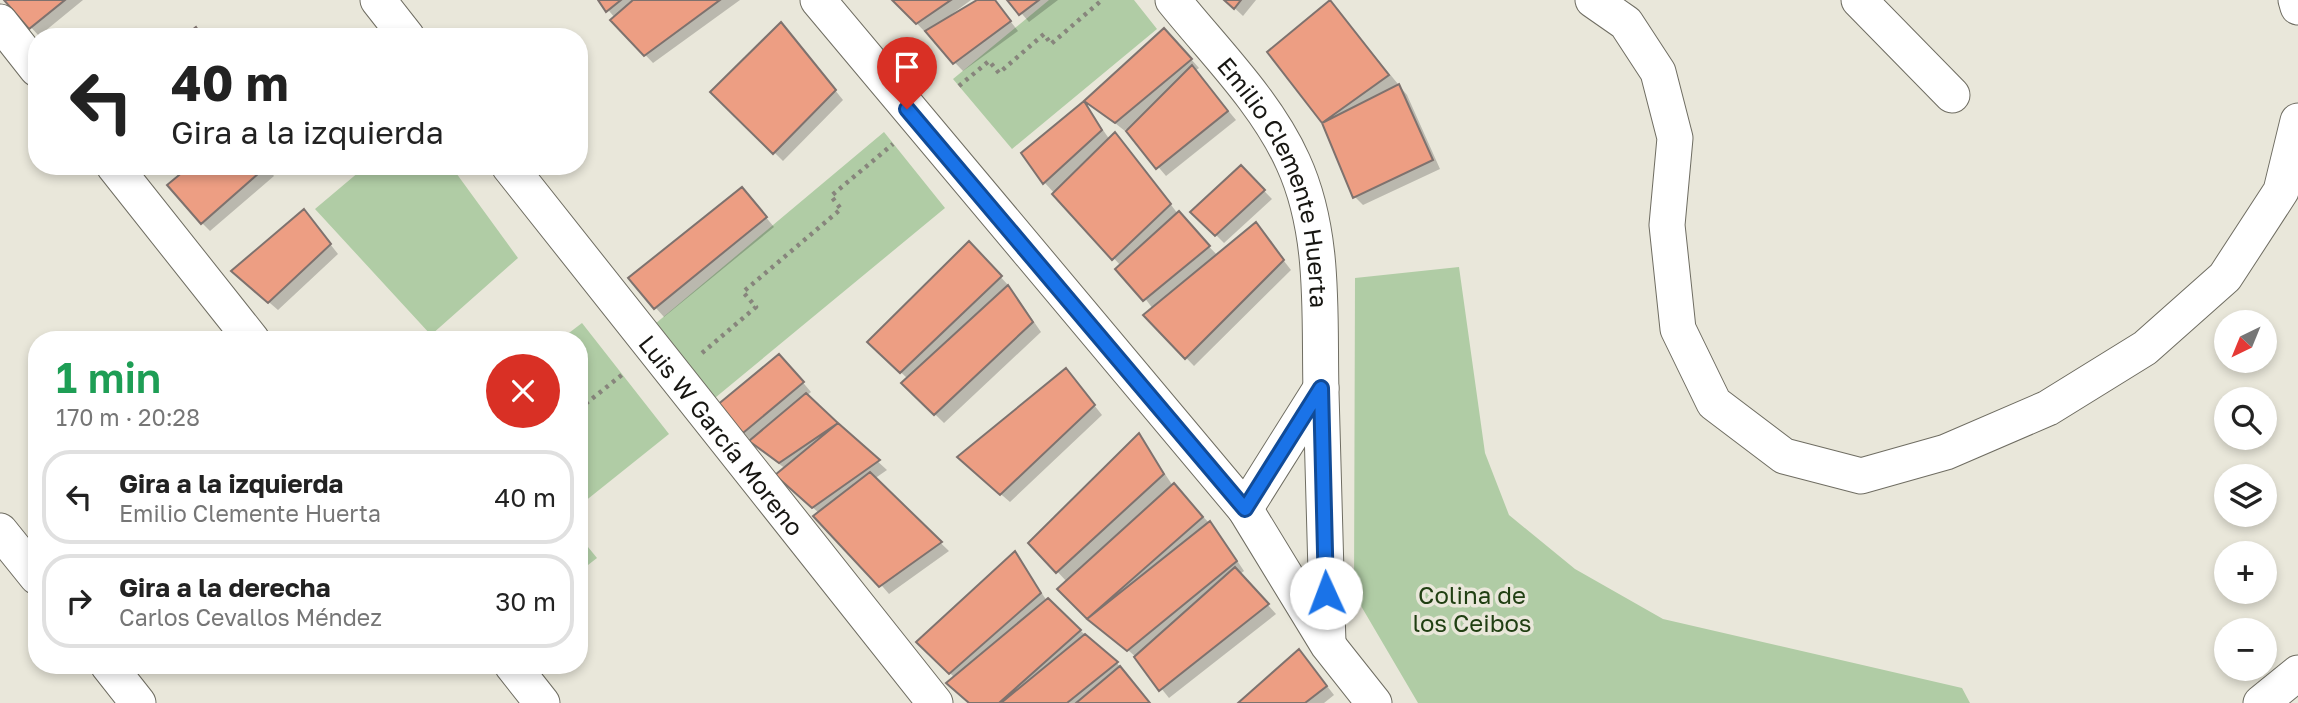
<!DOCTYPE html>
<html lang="es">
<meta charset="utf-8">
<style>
body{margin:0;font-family:"Golos Text",sans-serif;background:#f6f6f6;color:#222;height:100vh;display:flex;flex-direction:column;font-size:26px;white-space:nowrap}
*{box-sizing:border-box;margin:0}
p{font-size:23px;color:#767676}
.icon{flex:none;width:38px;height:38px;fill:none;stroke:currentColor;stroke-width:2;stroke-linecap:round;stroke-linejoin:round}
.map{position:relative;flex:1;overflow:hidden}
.panel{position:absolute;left:28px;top:331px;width:560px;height:343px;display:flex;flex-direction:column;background:#fff;border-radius:28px;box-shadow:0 4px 10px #0003}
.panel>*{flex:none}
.banner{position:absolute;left:28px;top:28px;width:560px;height:147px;border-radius:28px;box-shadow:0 4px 10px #0003;background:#fff;color:#222;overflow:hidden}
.needle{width:46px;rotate:223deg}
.fabs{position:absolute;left:2214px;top:310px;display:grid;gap:14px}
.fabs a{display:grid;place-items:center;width:63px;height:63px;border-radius:50%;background:#fff;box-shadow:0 4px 10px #0003;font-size:35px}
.pin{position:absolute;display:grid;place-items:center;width:60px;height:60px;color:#fff;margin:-72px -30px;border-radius:50% 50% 50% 0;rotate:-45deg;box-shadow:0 0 7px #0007}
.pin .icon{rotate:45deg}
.me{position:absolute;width:77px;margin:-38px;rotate:358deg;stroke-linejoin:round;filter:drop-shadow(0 0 5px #0008)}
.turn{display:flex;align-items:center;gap:24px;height:147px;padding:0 28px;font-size:32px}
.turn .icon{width:91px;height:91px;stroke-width:2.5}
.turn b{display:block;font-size:49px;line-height:60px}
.round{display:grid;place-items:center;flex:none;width:74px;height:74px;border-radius:37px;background:#f6f6f6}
.headline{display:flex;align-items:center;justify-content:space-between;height:119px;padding:0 28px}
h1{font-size:42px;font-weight:600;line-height:52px;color:#1e9e55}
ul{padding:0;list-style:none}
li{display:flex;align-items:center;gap:21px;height:94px;margin:0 14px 10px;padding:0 14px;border:4px solid #e0e0e0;border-radius:28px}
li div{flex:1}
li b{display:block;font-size:26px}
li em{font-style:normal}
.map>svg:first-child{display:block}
</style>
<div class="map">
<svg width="2298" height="703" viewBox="0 0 2298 703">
<rect width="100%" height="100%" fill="#e9e7da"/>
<path fill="#b0cca5" d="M1049 0H1134L1157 29 1012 149 953 79Z
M884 132 945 208 710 402 649 329Z
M366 166H451L518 258 431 335 315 209Z
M1459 267 1485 453 1509 515 1575 569 1663 619 1962 688 1970 703H1418L1354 594 1355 278Z
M582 323 669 434 579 506V340L561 339Z
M579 536 597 558 579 572Z"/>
<path fill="#0003" d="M6 0H83L39 36Z
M600 0H740L653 63 612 20 615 18Z
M894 0H971L952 14 953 16 981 0H994L1018 31 963 71Z
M1010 0H1058L1029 22Z
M1226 0H1256L1243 16Z
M1338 11 1407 95 1440 169 1363 205 1355 197 1324 122Z
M789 33 843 100 783 161 713 92Z
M1173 39 1199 68 1195 71 1236 120 1166 176 1126 129 1125 131 1087 101Z
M1084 103 1110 140 1124 143 1178 214 1218 256 1256 225 1291 270 1194 366 1145 315 1153 309 1121 266 1045 183 1023 153Z
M266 166 274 176 210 231 202 223Z
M1241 167 1272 199 1224 243 1193 212Z
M750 198 774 227 664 317 630 279Z
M304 211 338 254 278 310 242 279Z
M969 243 1009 286 1041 332 944 423 903 383 908 379 869 342Z
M788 365 811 392 806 396 887 470 874 479 949 551 889 594 819 513 786 484V469L760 450 718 406Z
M1066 370 1102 415 1010 502 968 466Z
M1139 435 1173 486 1218 532 1244 571 1240 574 1276 614 1169 698 1137 658 1068 597 1067 582 1031 543Z
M1015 553 1047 601 1117 663 1150 703H971L955 678 919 643Z
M1307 660 1334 695 1324 703H1241Z"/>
<path fill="#ed9e83" stroke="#7e726e" stroke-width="2" d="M4 0H65L29 29Z
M598 0H621L606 12Z
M633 0H720L644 56 610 20Z
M892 0H951L916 24Z
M977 0H995L1011 21 953 64 925 31Z
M1007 0H1039L1019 15Z
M1224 0H1241L1234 9Z
M1330 0 1389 75 1322 123 1267 52Z
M781 22 836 90 773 154 710 92Z
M196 27 203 37H183Z
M1164 28 1192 59 1115 123 1084 101Z
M1192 65 1228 111 1156 169 1126 131Z
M1399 84 1433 160 1353 198 1322 123Z
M1084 101 1102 130 1043 184 1021 153Z
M1115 132 1171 204 1112 260 1052 194Z
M1241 165 1265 190 1215 236 1190 212Z
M190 166H267L201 224 167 185Z
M742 187 767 217 654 309 628 278Z
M304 209 331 244 268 303 231 271Z
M1179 211 1210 246 1143 301 1115 269Z
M1256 222 1284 260 1185 359 1143 315Z
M969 241 1002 276 900 373 867 342Z
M1008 285 1033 322 934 415 901 383Z
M779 354 804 382 743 433 716 406Z
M1066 368 1095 405 1000 495 957 457Z
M806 393 838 423 779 463 749 441Z
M838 423 880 460 812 508 775 475Z
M1139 433 1164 474 1056 573 1028 543Z
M870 472 942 542 879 587 813 516Z
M1174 483 1203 517 1087 619 1057 589Z
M1210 521 1237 561 1127 651 1087 619Z
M1015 551 1041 593 949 674 916 642Z
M1235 567 1269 604 1159 691 1134 657Z
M1048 598 1081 630 999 703H969L946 683Z
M1085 634 1118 662 1067 703H1001Z
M1299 649 1327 686 1305 703H1238Z
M1120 666 1150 703H1076Z"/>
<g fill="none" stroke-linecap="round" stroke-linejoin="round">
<defs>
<g id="street">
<path d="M378 0 407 37"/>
<path d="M818 0 1245 509 1328 645 1374 703"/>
<path id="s1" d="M1173 0C1214 51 1266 102 1293 162 1326 234 1319 316 1321 392 1323 476 1325 559 1328 642"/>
<path d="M1593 0 1626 23 1658 72 1675 138 1667 225 1678 329 1714 403 1784 456 1861 476 1946 452 2048 408 2145 348 2225 277 2281 191 2298 121"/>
<path d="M1859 0 1952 95"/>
<path d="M2296 0 2298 7"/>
<path d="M0 22 37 69"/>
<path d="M114 166 252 340"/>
<path id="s2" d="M509 166 935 703"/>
<path d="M1245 509 1321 388"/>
<path d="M0 531 37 577"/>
<path d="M108 665 138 703"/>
<path d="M512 665 542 703"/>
<path d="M2261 703 2298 673"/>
</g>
</defs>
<use href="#street" stroke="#6f6d62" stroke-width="37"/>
<path stroke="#87857c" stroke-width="4.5" stroke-dasharray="3.5 5" stroke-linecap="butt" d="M959 86 989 61 999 73 1044 34 1051 44 1102 0
M702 353 756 307 743 292 841 209 831 196 893 144
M579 409 623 374
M579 439V440
M579 477 582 481 579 483"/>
<use href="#street" stroke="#fff" stroke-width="35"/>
</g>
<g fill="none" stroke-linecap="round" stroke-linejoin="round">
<defs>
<path id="route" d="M907 109 1245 509 1321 388 1326 593"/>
</defs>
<use href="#route" stroke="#114b97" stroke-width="18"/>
<use href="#route" stroke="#1a73e8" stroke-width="12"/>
</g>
<g text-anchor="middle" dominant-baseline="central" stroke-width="7" stroke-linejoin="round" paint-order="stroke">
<g font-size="24" fill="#171612" stroke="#e9e7da">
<text stroke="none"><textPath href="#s1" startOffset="215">Emilio Clemente Huerta</textPath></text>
<text stroke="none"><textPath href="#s2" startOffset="343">Luis W García Moreno</textPath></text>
</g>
<g font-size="24" fill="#203f12" stroke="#e9e7da">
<text x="1472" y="594">Colina de<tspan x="1472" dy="28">los Ceibos</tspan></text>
</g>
</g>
</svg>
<div class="fabs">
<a><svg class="needle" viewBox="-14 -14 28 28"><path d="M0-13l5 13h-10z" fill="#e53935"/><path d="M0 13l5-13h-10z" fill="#767676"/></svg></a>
<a><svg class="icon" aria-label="search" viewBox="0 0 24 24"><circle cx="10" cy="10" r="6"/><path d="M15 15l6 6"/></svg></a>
<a><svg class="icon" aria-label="layers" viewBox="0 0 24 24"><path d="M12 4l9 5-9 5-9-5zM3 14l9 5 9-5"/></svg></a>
<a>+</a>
<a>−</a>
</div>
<div class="pin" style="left:907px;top:109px;background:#d93025"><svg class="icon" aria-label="arrive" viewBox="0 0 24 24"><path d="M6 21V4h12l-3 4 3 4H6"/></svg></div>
<svg class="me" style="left:1326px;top:593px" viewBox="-20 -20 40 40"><circle r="19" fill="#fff"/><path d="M0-13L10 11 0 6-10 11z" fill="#1a73e8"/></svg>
<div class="banner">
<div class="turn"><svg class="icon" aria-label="left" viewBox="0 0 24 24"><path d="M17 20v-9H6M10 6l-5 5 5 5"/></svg><div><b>40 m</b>Gira a la izquierda</div></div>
</div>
<section class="panel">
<div class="headline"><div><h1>1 min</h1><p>170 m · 20:28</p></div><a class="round" style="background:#d93025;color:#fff"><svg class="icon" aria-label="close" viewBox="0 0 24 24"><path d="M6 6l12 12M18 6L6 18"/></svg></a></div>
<ul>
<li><svg class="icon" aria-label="left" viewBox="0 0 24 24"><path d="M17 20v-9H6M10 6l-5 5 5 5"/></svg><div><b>Gira a la izquierda</b><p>Emilio Clemente Huerta</p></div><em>40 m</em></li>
<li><svg class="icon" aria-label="right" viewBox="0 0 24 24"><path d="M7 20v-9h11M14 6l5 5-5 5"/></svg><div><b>Gira a la derecha</b><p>Carlos Cevallos Méndez</p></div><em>30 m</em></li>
</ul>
</section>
</div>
